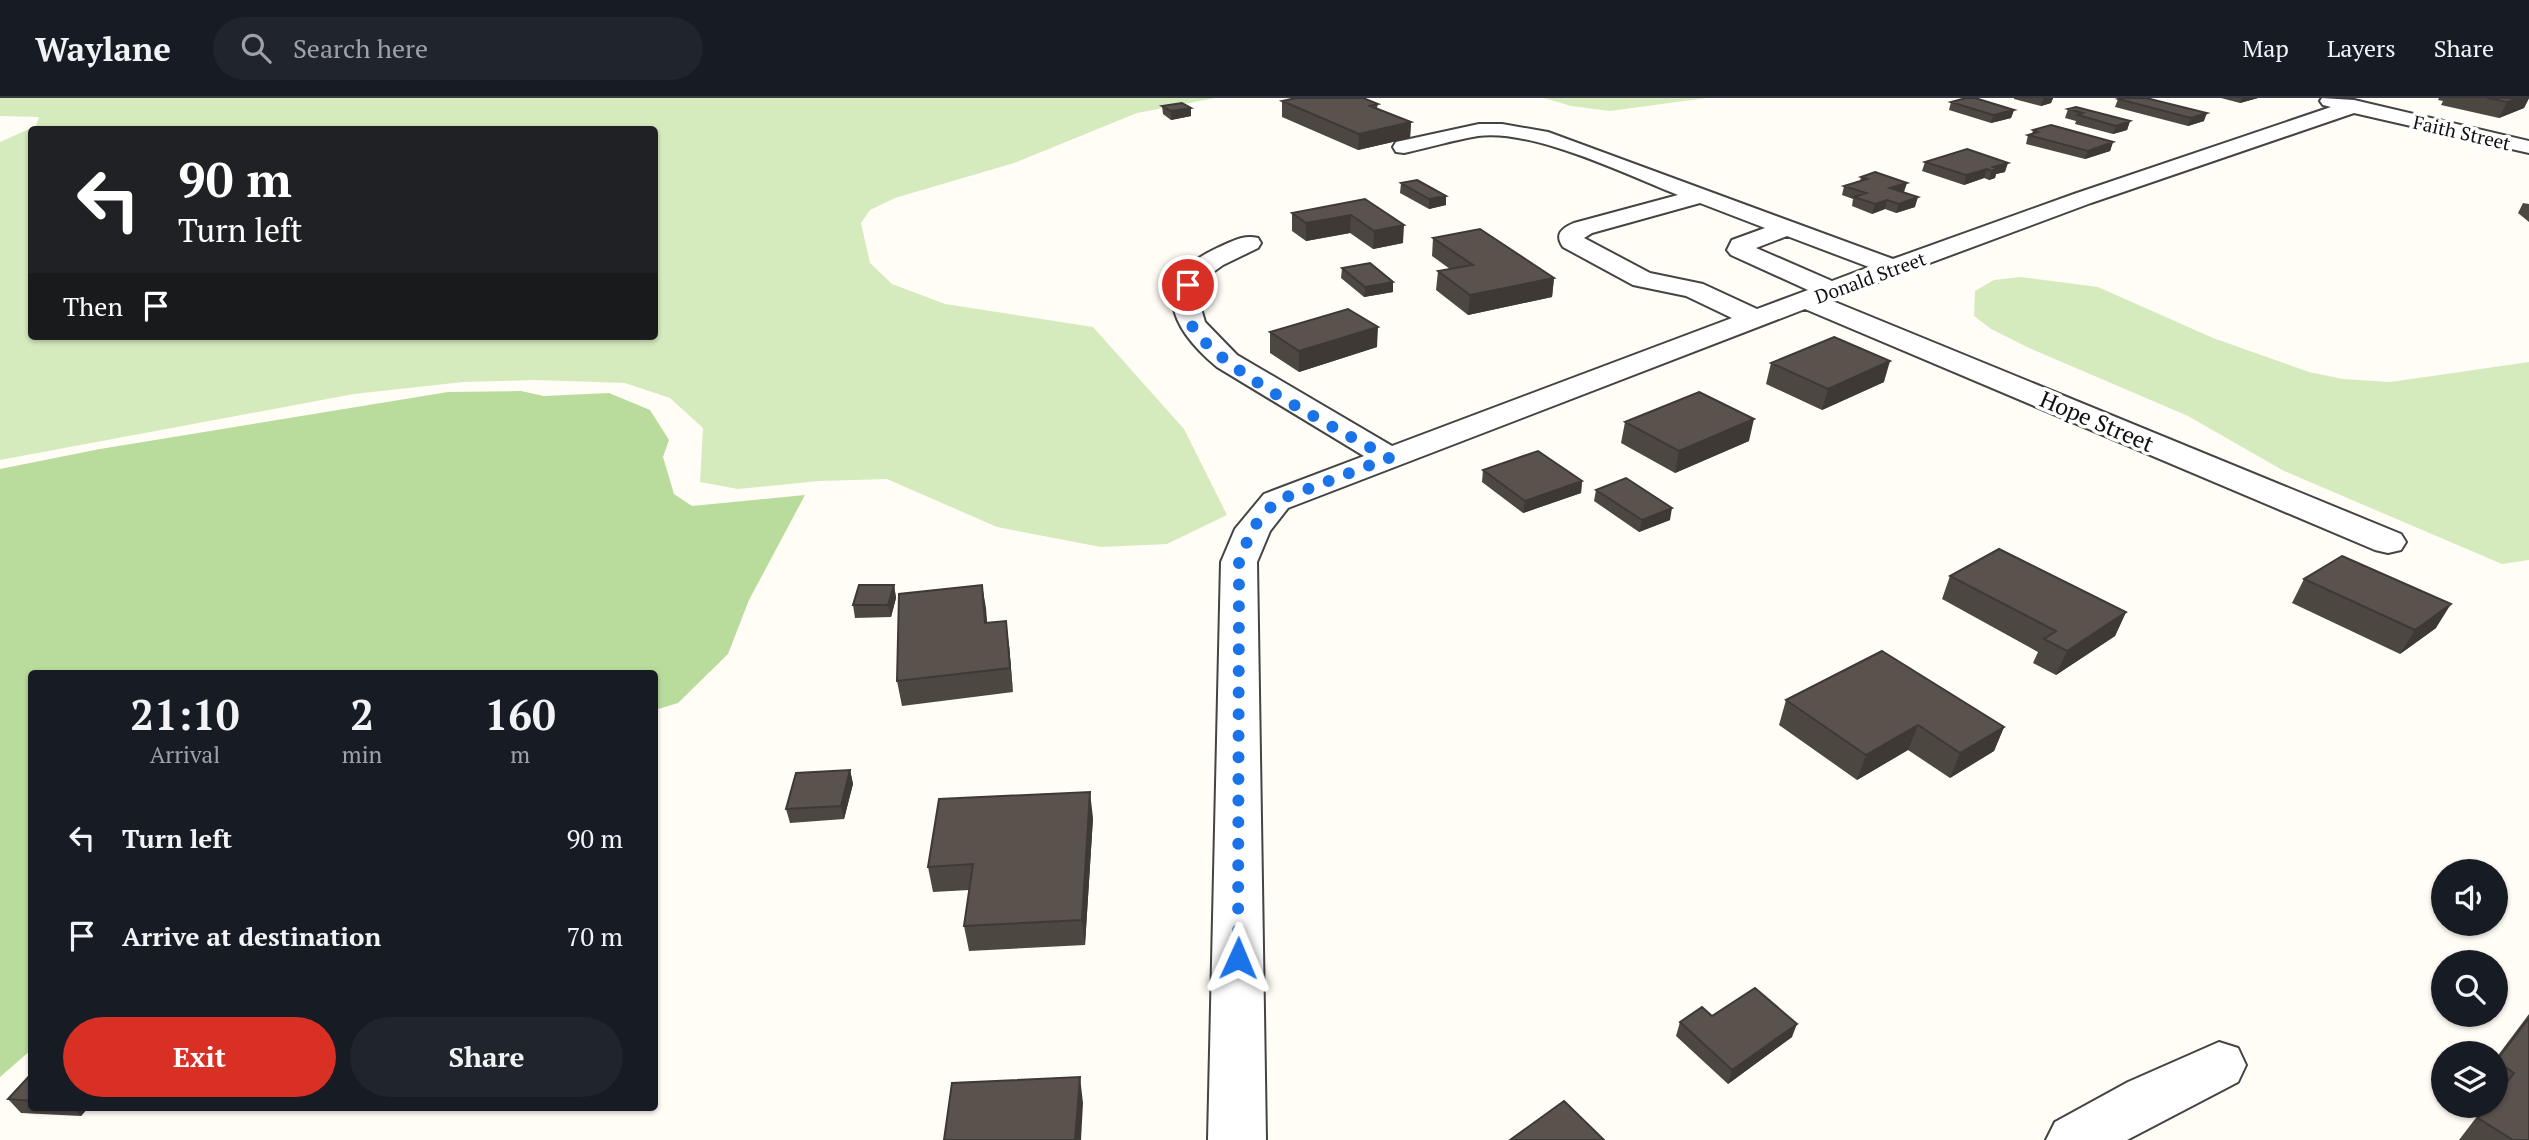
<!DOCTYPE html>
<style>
body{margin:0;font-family:"PT Serif",serif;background:#20242c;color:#f1f3f6;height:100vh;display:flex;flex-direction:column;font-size:26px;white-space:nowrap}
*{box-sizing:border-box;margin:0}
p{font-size:23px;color:#9ea1a6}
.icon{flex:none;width:38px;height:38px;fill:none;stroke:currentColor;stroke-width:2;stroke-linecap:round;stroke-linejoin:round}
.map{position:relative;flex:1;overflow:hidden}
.sheet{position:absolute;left:28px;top:572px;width:630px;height:441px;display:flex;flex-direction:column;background:#171b24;border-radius:7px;box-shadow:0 2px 5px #0004}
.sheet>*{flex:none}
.top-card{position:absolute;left:28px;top:28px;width:630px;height:214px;border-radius:7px;box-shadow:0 2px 5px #0004;background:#202124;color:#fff;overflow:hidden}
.buttons{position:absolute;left:2431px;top:761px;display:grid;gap:14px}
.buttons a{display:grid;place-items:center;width:77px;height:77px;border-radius:50%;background:#171b24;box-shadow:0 2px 5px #0004;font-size:35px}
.pin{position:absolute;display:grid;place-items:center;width:60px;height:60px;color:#fff;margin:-30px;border:4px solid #fff;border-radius:50%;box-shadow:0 2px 7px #0007}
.me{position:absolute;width:77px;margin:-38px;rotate:1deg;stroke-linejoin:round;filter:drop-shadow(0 0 5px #0008)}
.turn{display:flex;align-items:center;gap:24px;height:147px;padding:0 35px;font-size:32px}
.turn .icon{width:91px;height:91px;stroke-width:2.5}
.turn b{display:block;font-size:49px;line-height:60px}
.then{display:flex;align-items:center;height:66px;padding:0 35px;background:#0003;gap:14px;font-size:26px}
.eta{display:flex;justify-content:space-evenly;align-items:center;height:119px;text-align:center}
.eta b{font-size:42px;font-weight:700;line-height:49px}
.primary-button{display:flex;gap:14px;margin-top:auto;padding:14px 35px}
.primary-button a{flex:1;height:80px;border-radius:42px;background:#d93025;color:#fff;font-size:28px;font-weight:700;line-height:80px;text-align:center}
.primary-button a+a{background:#20242c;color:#f1f3f6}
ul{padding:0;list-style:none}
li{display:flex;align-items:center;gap:21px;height:98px;padding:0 35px}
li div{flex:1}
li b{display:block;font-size:26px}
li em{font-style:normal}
header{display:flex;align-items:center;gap:42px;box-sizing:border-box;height:98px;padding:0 35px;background:#171b24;border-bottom:2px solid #363941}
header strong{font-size:33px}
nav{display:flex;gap:38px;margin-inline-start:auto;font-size:24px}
.search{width:490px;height:63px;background:#20242c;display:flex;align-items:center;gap:18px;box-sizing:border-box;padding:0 24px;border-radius:38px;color:#9ea1a6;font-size:26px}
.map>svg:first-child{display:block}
</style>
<header>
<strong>Waylane</strong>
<div class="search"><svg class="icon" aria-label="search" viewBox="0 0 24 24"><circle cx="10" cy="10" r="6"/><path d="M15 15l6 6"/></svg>Search here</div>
<nav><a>Map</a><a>Layers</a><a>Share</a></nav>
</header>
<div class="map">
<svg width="2529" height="1042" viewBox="0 0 2529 1042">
<rect width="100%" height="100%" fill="#fffdf5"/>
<path fill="#d5ebbd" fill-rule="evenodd" d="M0 0H1215L1137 15 1014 65 895 100 870 112 861 125 870 165 892 186 945 206 1093 229 1184 331 1227 417 1167 446 1101 449 997 429 887 381 819 383 738 391 700 384 703 330 670 300 625 285 535 282 463 284 354 296 0 362V44L36 28 39 19 0 18ZM32 32H654V238H32Z
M1544 0H1706L1610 13 1571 8Z
M2021 179 2098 189 2213 240 2309 274 2343 281 2390 284 2529 264V462L2502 466 2284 373 2188 318 2027 249 1991 231 1974 218 1975 193 1994 182Z"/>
<path fill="#b9dc9c" d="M521 293 544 298 609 295 650 312 669 342 663 359 674 396 692 408 805 397 749 502 728 556 678 605 655 612 654 576H32L31 952 0 979V371L100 351 448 294Z"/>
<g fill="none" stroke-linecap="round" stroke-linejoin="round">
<defs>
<path id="minor" d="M2322 0 2354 2 2529 43V55L2354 15 2091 105 1830 202 2401 436 2406 444 2401 452 2388 455 2375 452 1805 211 1288 410 1270 433 1257 464 1266 1042H1208L1221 464 1235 431 1264 396 1364 358 1217 269C1169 229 1148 182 1217 150 1231 144 1243 136 1258 140L1261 145 1258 150 1223 167 1205 180 1198 200 1205 224 1237 257 1392 348 1732 220 1686 198 1633 187 1563 149C1554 136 1562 130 1574 125L1678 97C1625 76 1534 31 1478 38 1453 42 1428 50 1404 55L1396 54 1393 49 1396 44 1479 26H1502L1548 34 1893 161 2074 96 2331 9 2323 7 2320 3ZM1700 105 1765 130 1732 142 1727 152 1731 157 1808 192 1757 211 1703 186 1650 175 1584 140 1592 135ZM1787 138 1869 169 1832 183 1756 150Z
M2219 944 2238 950 2246 967 2238 984 2127 1042H2046L2055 1024 2128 984Z"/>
</defs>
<use href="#minor" stroke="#444" stroke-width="4"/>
<use href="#minor" fill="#fff" fill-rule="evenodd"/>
</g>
<path fill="#4d4742" d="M2014 0H2053L2051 5 2041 8 2014 1Z
M2221 0H2258L2240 5Z
M2439 0H2529L2524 10 2499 20 2441 7 2443 3 2438 2Z
M2118 1 2204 23 2188 28 2115 9Z
M1282 3 1378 6 1377 10 1411 24 1410 40 1358 52 1282 19Z
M1951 4 2014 12 2011 20 1991 25 1949 12Z
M1162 8 1191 18 1171 22 1163 16Z
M2068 11 2130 23 2127 32 2113 36 2075 26 2076 23 2065 20Z
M2033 32 2113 44 2110 53 2085 61 2026 46 2028 37 2032 36Z
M1925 64 2005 74 1996 76 1995 80 1989 82 1984 80 1964 87 1922 73Z
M1861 79 1904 94H1903L1915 109 1896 115 1885 111 1872 116 1852 108 1853 101 1842 97 1844 88 1860 83Z
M1401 85 1446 107 1429 111 1400 95Z
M1365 101 1403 145 1373 151 1350 135 1306 143 1292 133V115Z
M2523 105 2529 106V124L2518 115Z
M1433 140 1554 180 1552 199 1468 217 1436 192 1438 173 1450 171 1432 158Z
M1342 170 1393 184V194L1364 199 1341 180Z
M1270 234 1377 249 1299 274 1270 255Z
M1771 265 1884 284 1822 312 1766 286Z
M1625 324 1749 343 1675 375 1621 345Z
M1483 372 1582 383 1581 395 1523 415 1482 384Z
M1596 392 1670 422 1639 434 1594 403Z
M1950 478 2126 514 2115 538 2056 577 2033 565 2038 554 1942 501Z
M2304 481 2436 530 2400 556 2292 505Z
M894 487 896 500 891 519 855 520 853 507Z
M982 487 987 525 1009 547 1013 594 902 608 897 583Z
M1786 602 2004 629 1994 653 1950 680 1908 652 1857 682 1779 627Z
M850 672 853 686 844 721 790 725 786 711Z
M1093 720 1085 847 969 853 964 828 969 792 933 794 928 769Z
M2529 916V1042H2459L2485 1008H2496V960Z
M1712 918 1792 939 1728 986 1676 938 1680 924Z
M32 975V1010H88L81 1018 21 1015 8 1001Z"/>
<path fill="#3f3936" d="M2044 0H2053L2051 5 2041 8Z
M2242 0H2258L2240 5Z
M2519 0H2529L2524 10 2499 20 2507 4Z
M1191 10V18L1171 22V13Z
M2014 12 2011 20 1991 25 1993 17Z
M2207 15 2204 23 2188 28 2191 20Z
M2130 23 2127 32 2113 36 2116 28Z
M1411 24 1410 40 1358 52 1359 36Z
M2113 44 2110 53 2085 61 2088 53Z
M2008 65 2005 74 1996 76 1995 80 1989 82 1993 69Z
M1987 71 1984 80 1964 87 1966 77Z
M1907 85 1904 94 1888 99 1890 90Z
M1446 98V107L1429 111V101Z
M1918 99 1915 109 1896 115 1899 106Z
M1887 102 1885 111 1872 116 1875 106Z
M1351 117 1350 135 1306 143V125Z
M1404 127 1403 145 1373 151 1374 133Z
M1554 180 1552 199 1468 217 1470 197Z
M1393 184V194L1364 199 1365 189Z
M1378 229 1377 249 1299 274V253Z
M1890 263 1884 284 1822 312 1828 291Z
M1754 321 1749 343 1675 375 1679 353Z
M1582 383 1581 395 1523 415 1525 403Z
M1672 410 1670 422 1639 434 1642 422Z
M894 487 896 500 891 519 888 507Z
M982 487 986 510 989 549 985 525Z
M2451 506 2436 530 2400 556 2415 532Z
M2126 514 2115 538 2056 577 2067 553Z
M1006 523 1009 547 1013 594 1010 570Z
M1918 627 1908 652 1857 682 1866 657Z
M2004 629 1994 653 1950 680 1960 655Z
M850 672 853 686 844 721 841 708Z
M1090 694 1093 720 1085 847 1082 822Z
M1797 926 1792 939 1728 986 1732 972Z
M1080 979 1083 1005 1081 1042H1075Z
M74 1010H88L81 1018Z"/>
<path fill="#5a524d" stroke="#3f3936" stroke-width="2" d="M1296 0H1363L1378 6 1370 8 1411 24 1359 36 1282 3Z
M1966 0H1975L2014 12 1993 17 1951 4Z
M2121 0H2146L2207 15 2191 20 2118 1Z
M2487 0H2519L2507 4Z
M1182 5 1191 10 1171 13 1162 8Z
M2076 9 2130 23 2116 28 2078 17 2083 15 2068 11Z
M2051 27 2113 44 2088 53 2028 37 2038 34 2033 32Z
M1967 51 2008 65 1993 69 1998 71 1991 73 1987 71 1966 77 1925 64Z
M1875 74 1907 85 1890 90 1918 99 1899 106 1887 102 1875 106 1854 99 1866 95 1844 88 1867 81 1861 79Z
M1417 82 1446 98 1429 101 1401 85Z
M1365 101 1404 127 1374 133 1351 117 1306 125 1292 115Z
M1480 131 1554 180 1470 197 1438 173 1473 167 1433 140Z
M1370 165 1393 184 1365 189 1342 170Z
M1348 211 1378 229 1299 253 1270 234Z
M1834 239 1890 263 1828 291 1771 265Z
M1699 294 1754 321 1679 353 1625 324Z
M1538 353 1582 383 1525 403 1483 372Z
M1626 380 1672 410 1642 422 1596 392Z
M1999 451 2126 514 2067 553 2044 541 2056 533 1950 478Z
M2342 458 2451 506 2415 532 2304 481Z
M859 487H894L888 507H853Z
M982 487 985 525 1006 523 1010 570 897 583 899 496Z
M1882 553 2004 629 1960 655 1918 627 1866 657 1786 602Z
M850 672 841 708 786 711 796 675Z
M1090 694 1082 822 964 828 973 766 928 769 939 701Z
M1755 890 1797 926 1732 972 1680 924 1702 909 1712 918Z
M2529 920V1042H2513L2478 1020 2488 1008H2496V999L2514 975 2496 963Z
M32 975V1003L8 1001Z
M1080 979 1075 1042H944L952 985Z
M1564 1003 1604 1042H1510Z"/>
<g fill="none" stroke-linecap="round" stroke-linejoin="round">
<path stroke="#1a73e8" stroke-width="12" stroke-dasharray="0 21.6" d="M1188 187C1185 200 1184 212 1190 224 1211 269 1343 333 1389 360L1276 403 1252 431 1239 464 1238 860"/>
</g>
<g text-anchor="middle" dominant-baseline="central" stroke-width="7" stroke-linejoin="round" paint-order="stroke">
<g font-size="19" fill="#111" stroke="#fff">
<text transform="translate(2462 34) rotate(13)">Faith Street</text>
<text transform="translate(1870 179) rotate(-20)">Donald Street</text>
</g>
<g font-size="23" fill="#111" stroke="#fff">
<text transform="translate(2097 323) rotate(23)">Hope Street</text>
</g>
</g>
</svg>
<div class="buttons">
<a><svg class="icon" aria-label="sound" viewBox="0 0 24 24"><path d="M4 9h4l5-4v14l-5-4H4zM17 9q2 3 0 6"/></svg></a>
<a><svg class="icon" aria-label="search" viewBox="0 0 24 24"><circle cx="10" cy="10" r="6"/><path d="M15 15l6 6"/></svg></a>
<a><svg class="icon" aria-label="layers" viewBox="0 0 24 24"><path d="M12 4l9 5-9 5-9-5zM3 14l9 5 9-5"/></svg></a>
</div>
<div class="pin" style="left:1188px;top:187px;background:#d93025"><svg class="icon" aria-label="arrive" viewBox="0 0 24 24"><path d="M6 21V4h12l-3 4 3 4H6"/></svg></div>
<svg class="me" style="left:1238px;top:860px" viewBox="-20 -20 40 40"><path d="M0-17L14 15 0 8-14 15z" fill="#1a73e8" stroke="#fff" stroke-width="4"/></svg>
<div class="top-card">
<div class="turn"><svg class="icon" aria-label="left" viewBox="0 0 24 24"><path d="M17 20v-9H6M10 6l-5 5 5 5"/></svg><div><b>90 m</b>Turn left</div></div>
<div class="then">Then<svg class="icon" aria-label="arrive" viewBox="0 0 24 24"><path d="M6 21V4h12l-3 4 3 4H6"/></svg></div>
</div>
<section class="sheet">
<div class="eta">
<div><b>21:10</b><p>Arrival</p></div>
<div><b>2</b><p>min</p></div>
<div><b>160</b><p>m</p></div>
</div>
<ul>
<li><svg class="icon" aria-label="left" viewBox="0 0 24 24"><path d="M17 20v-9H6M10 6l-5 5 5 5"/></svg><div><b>Turn left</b></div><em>90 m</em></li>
<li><svg class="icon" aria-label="arrive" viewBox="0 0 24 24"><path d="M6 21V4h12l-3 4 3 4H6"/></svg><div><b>Arrive at destination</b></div><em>70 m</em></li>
</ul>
<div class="primary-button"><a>Exit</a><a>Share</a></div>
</section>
</div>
